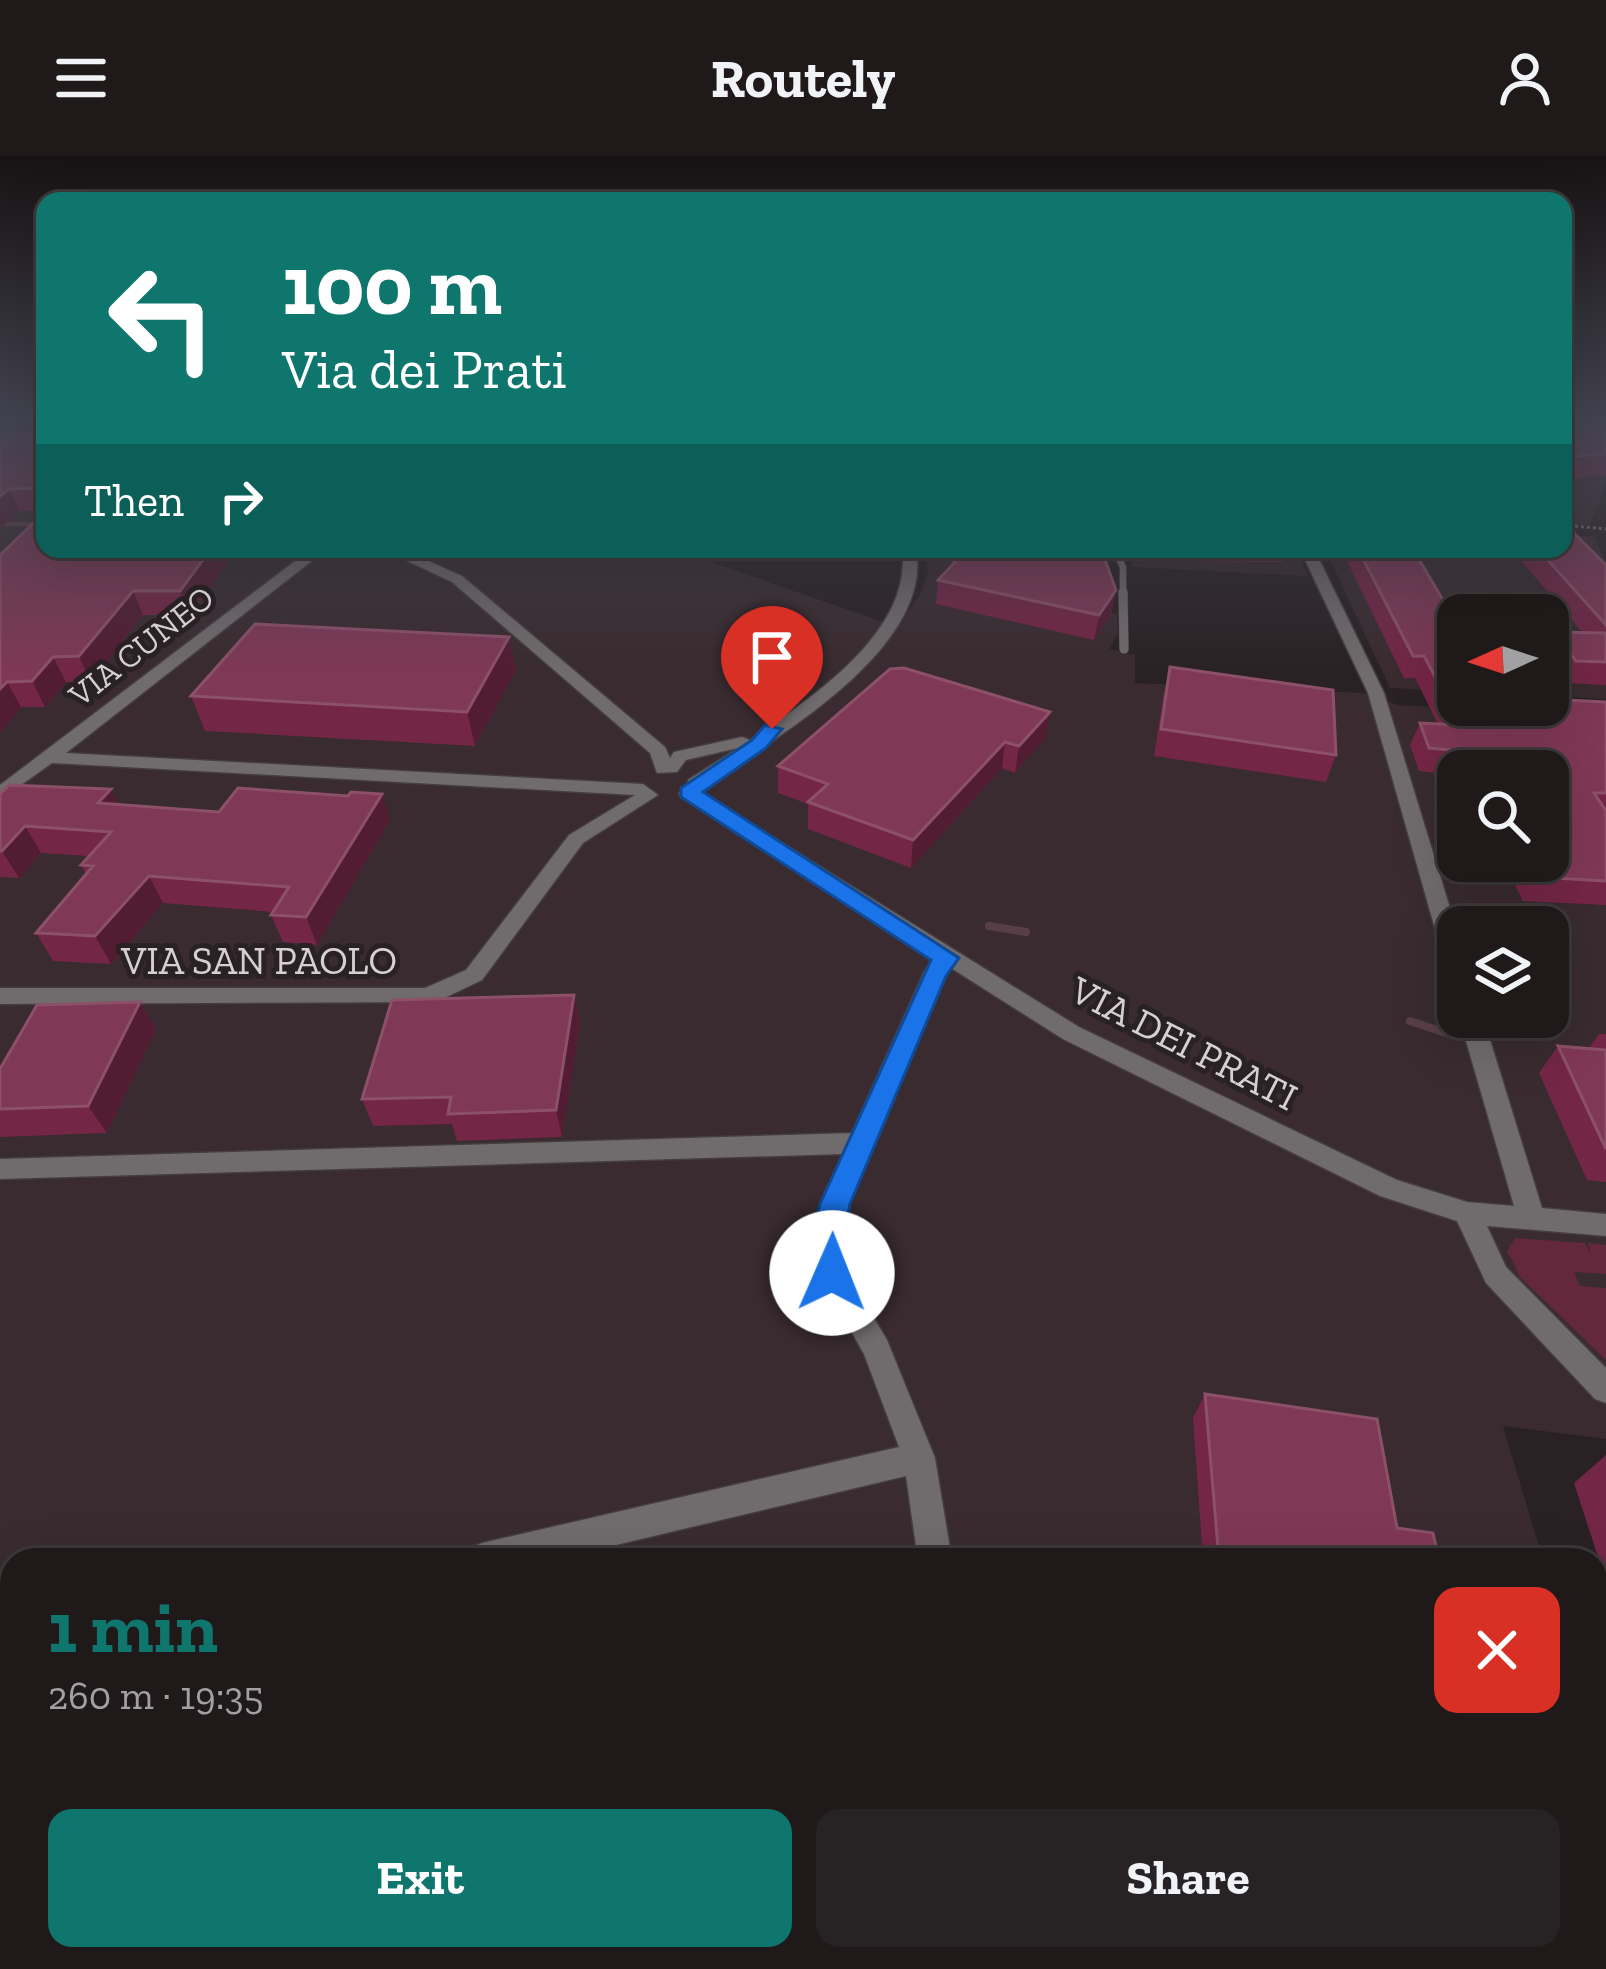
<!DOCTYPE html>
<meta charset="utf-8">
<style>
body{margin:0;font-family:"Zilla Slab",serif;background:#272223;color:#f1f3f6;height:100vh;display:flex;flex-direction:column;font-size:45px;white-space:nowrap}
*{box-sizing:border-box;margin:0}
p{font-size:39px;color:#a1a0a2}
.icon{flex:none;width:66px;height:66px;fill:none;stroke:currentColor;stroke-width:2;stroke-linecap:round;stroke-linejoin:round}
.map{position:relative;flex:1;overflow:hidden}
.details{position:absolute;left:0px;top:1392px;width:1608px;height:423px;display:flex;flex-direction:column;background:#1f191a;border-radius:36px 36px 0 0;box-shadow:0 12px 48px #0002,0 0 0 3px #3c3839}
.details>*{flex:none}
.hud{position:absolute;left:36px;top:36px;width:1536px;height:366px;border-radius:24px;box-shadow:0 12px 48px #0002,0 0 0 3px #3c3839;background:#0f766e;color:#fff;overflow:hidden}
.needle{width:78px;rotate:267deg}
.tools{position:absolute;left:1437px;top:438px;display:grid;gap:24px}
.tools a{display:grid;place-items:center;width:132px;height:132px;border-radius:24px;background:#1f191a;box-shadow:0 12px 48px #0002,0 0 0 3px #3c3839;font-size:60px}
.pin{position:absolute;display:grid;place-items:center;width:102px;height:102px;color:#fff;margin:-123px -51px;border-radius:50% 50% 50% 0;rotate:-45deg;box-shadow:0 0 12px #0007}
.pin .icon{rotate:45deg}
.me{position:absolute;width:132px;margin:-66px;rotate:1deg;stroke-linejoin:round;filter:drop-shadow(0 0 9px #0008)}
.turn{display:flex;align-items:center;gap:42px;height:252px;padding:0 48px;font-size:54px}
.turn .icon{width:156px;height:156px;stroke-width:2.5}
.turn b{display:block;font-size:84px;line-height:102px}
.then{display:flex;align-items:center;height:114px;padding:0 48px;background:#0003;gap:24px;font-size:45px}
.round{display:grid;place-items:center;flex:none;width:126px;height:126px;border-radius:24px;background:#272223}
.overview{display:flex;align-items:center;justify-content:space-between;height:204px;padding:0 48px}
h1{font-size:72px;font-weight:700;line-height:90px;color:#0f766e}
.action{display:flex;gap:24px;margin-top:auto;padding:24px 48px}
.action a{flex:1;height:138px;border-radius:24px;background:#0f766e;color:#fff;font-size:48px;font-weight:700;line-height:138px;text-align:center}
.action a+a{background:#272223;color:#f1f3f6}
header{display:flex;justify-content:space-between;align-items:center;height:156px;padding:0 48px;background:#1f191a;font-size:54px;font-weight:700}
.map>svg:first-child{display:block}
</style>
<header><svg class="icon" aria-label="menu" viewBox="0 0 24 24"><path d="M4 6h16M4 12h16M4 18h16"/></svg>Routely<svg class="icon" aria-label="person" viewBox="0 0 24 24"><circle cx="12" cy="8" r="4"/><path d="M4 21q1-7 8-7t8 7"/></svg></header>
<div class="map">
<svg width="1606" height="1813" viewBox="0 0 1606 1813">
<rect width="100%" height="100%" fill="#292123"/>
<path fill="#392b2f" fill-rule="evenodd" d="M0 263H45V393H718L706 404 897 471 921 437 928 416 925 393H1015L1026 439 1117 458 1118 477 1109 493 1135 499V527L1365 537 1397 549 1606 559V1283L1503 1270 1543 1404H12V1803H1063V1813H0ZM1458 615H1548V705H1458ZM1458 771H1548V861H1458Z
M1563 263H1606V326L1590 369H1563Z
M1563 380H1593L1606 405V543L1548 540V459H1458V535L1390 532 1325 393H1563Z
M1124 393H1296L1308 420 1133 411Z"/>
<path fill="#64283d" d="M1515 1082 1585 1087 1591 1098 1588 1087 1606 1089V1118L1574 1116 1580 1130 1606 1132V1204L1520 1121 1507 1095Z
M1606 1748V1813H1081L1079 1803H1596V1749Z"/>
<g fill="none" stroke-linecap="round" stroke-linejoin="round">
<path stroke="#593e47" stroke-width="4.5" d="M0 368H45"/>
<path stroke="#593e47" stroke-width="8" d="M989 770 1026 776
M1410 865 1458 881"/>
<defs>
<path id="lane-far1" d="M1114 393 1123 411V439"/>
<path id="lane" d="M1123 436 1124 493"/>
<path id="street" d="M311 393H327L66 597 643 628 658 639 583 687 482 824 436 846 0 848V832H425L466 814 569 679 635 639 52 607 0 644V629Z
M382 393H401L462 420 665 591 670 602 674 596 742 581 750 584C808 544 914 476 902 393H916C931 478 818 554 758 595 739 608 718 625 695 633L1079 871 1397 1024 1467 1046 1514 1050 1459 861H1483L1542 1052 1606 1058V1080L1487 1070 1506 1111 1606 1212V1247L1595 1243 1486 1127 1457 1065 1380 1040 1063 883 951 812 945 819 848 1047 841 1088 846 1115 887 1184 935 1302 952 1404H918L906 1320 553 1404H465L470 1392 482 1387 899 1291 864 1198 818 1117 813 1088 822 1047 844 998 0 1023V1003L852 977 924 816 935 802 681 641 679 637 688 631V624L738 592 686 604 677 616 657 617 650 597 452 426Z
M1300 393H1314L1384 537 1458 778V823L1447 815 1368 537Z
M12 1538V1574L0 1578V1542Z
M978 1803H1020L1022 1813H980Z"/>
</defs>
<use href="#lane-far1" stroke="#453d3f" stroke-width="8"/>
<use href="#lane" stroke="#453d3f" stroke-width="10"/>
<use href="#street" stroke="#453d3f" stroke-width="3"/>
<path stroke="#797274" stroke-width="3" stroke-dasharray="3 3" stroke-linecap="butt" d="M1563 369 1606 373"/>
<use href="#lane-far1" stroke="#706b6c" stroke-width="6"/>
<use href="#lane" stroke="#706b6c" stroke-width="9"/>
<use href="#street" fill="#706b6c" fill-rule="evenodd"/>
</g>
<path fill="#742646" d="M1563 263H1606V320L1563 322Z
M0 277H45V355H20L0 373Z
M45 393H237L189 459H143L91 526H66L45 551H21L0 576V399Z
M949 393H1114L1112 405 1105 406 1116 434 1111 459 1094 484 936 448 938 424 952 409Z
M1119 393H1288L1284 406 1129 405Z
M1341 393H1413L1458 549 1606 546V749L1523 745 1509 717 1487 716 1482 705H1548V615H1458V656L1439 617 1419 615 1410 589 1420 567 1438 568 1415 522H1404Z
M1511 393H1563L1606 409V529L1565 527 1548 506V485L1552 476 1583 477Z
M509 481 516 514 475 590 205 575 191 540Z
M1170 511 1336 599 1326 626 1154 600 1164 537Z
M1045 582 1015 617 1002 612 911 712 808 673V648L778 637V610Z
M0 638 219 656 390 664 317 789 283 786 271 759 273 756 163 747 111 808 53 805 36 777 86 718 81 709 89 700 41 697 19 722 0 721Z
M574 839 580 866 562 981 457 985 452 968 373 970 362 943Z
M140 846 156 873 107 977 0 981V913Z
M1599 878H1606V1026L1587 1024 1539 917 1558 890 1589 892Z
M1205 1238 1397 1372 1439 1404H1203L1193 1262Z
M1606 1299V1491L1596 1459V1414L1601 1410 1574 1327Z"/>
<path fill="#521c32" d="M9 333 20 355 0 373V340Z
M211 393H237L189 459 180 435Z
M1095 393H1114L1112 405 1093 407Z
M1116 434 1111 459 1094 484 1099 459Z
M133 435 143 459 91 526 79 500Z
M509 481 516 514 475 590 467 556Z
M53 501 66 526 45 551 32 525Z
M7 526 21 551 0 576V533Z
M1050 556 1045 582 1015 617 1019 590Z
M1005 586 1002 612 911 712 913 684Z
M111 633 124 659 98 647Z
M382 638 390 664 317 789 306 761Z
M25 670 41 697 19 722 2 695Z
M149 720 163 747 111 808 95 780Z
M574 839 580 866 562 981 556 954Z
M140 846 156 873 107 977 88 950Z"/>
<path fill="#7f3856" stroke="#8c5069" stroke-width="3" d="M1563 263H1606V298L1563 301Z
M0 277H45V332L9 333 0 340Z
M45 356V393H211L180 435H133L79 500 53 501 32 525 7 526 0 533V399Z
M1563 366 1606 409V469L1538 393H1563Z
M955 393H1101L1116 434 1099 459 938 424 957 404Z
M1358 393H1413L1458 470V549H1548V543L1606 546V637H1594L1606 655V725L1537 721 1528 705H1548V615H1461L1450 594 1429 592 1420 567 1461 569 1424 500H1413Z
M255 468 509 481 467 556 191 540Z
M1552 476 1606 477V506L1576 505Z
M1170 511 1333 534 1336 599 1161 573Z
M904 512 1050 556 1019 590 1005 586 913 684 808 646 828 628 778 610 890 513Z
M9 629 111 633 98 647 219 656 238 632 348 640 351 636 382 638 306 761 271 759 289 731 149 720 95 780 36 777 93 710 81 709 111 676 25 670 2 695H0V638Z
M574 839 556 954 448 958 451 941 362 943 392 844Z
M140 846 88 950 0 953V913L37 849Z
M1558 890 1606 894V993Z
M1205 1238 1377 1263 1397 1372 1433 1377 1439 1404H1219Z"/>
<linearGradient id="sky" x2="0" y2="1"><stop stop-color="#171213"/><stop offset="0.51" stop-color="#434350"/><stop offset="1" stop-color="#434350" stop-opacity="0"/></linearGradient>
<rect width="1606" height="517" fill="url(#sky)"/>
<path fill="#1a73e8" stroke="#114b97" stroke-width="3" d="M765 569 782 573 766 592 703 636 959 802 946 820 850 1048 843 1088 848 1117 843 1126 832 1130 821 1126C809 1099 814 1075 820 1048L931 804 681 641V632L752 584Z"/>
<g text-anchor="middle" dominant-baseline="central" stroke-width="10" stroke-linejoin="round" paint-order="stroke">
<g font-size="33" fill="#d6d0d2" stroke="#292123">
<text transform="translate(141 490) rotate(-38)">VIA CUNEO</text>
</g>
<g font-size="39" fill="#d6d0d2" stroke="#292123">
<text x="259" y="804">VIA SAN PAOLO</text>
<text transform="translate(1184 887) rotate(27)">VIA DEI PRATI</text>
</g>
</g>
</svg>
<div class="tools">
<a><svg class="needle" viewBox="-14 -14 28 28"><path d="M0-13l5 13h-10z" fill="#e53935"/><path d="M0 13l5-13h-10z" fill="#a1a0a2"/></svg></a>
<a><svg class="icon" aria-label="search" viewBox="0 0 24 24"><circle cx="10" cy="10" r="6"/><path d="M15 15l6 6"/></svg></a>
<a><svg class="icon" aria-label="layers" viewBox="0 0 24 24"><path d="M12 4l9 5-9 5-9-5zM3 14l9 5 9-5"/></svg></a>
</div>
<div class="pin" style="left:772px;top:573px;background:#d93025"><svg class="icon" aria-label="arrive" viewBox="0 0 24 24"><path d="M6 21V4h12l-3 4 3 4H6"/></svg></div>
<svg class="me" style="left:832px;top:1117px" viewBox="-20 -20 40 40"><circle r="19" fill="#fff"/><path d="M0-13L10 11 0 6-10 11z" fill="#1a73e8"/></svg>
<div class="hud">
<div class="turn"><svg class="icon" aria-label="left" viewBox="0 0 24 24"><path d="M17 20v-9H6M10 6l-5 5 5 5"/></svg><div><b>100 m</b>Via dei Prati</div></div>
<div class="then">Then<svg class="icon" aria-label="right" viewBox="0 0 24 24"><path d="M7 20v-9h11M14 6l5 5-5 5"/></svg></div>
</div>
<section class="details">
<div class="overview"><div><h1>1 min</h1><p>260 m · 19:35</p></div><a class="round" style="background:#d93025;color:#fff"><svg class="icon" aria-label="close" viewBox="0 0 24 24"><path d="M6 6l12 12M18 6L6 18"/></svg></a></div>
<div class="action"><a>Exit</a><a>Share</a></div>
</section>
</div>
